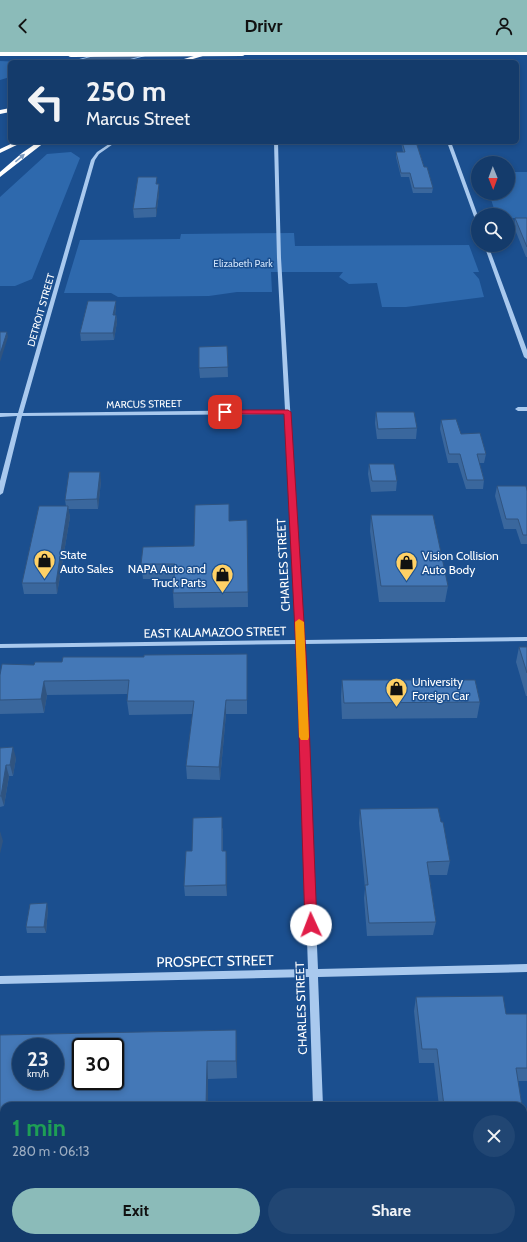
<!DOCTYPE html>
<meta charset="utf-8">
<style>
body{margin:0;font-family:Cabin,sans-serif;background:#214673;color:#f1f3f6;height:100vh;display:flex;flex-direction:column;font-size:15px;white-space:nowrap}
*{box-sizing:border-box;margin:0}
p{font-size:13px;color:#9dadc1}
.icon{flex:none;width:22px;height:22px;fill:none;stroke:currentColor;stroke-width:2;stroke-linecap:round;stroke-linejoin:round}
.map{position:relative;flex:1;overflow:hidden}
.drawer{position:absolute;left:0px;top:1050px;width:527px;height:140px;display:flex;flex-direction:column;background:#143b6b;border-radius:12px 12px 0 0;box-shadow:0 2px 6px #0003,0 0 0 1px #33557e}
.drawer>*{flex:none}
.guide{position:absolute;left:8px;top:8px;width:511px;height:84px;border-radius:6px;box-shadow:0 2px 6px #0003,0 0 0 1px #33557e;background:#143b6b;color:#f1f3f6;overflow:hidden}
.needle{width:26px;rotate:179deg}
.fabs{position:absolute;left:471px;top:104px;display:grid;gap:8px}
.fabs a{display:grid;place-items:center;width:44px;height:44px;border-radius:50%;background:#143b6b;box-shadow:0 2px 6px #0003,0 0 0 1px #33557e;font-size:20px}
.speed{position:absolute;left:12px;top:986px;display:flex;gap:8px;font-size:20px;font-weight:700;text-align:center}
.speed>*{display:grid;place-content:center;width:52px;height:52px;border-radius:50%;background:#143b6b;box-shadow:0 2px 6px #0003,0 0 0 1px #33557e;line-height:1}
.speed small{font-size:10px;font-weight:400}
.speed .limit{border:2px solid #111;border-radius:6px;background:#fff;color:#111}
.pin{position:absolute;display:grid;place-items:center;width:34px;height:34px;color:#fff;margin:-17px;border-radius:8px;box-shadow:0 2px 6px #0006}
.me{position:absolute;width:44px;margin:-22px;rotate:358deg;stroke-linejoin:round;filter:drop-shadow(0 0 3px #0008)}
.turn{display:flex;align-items:center;gap:14px;height:84px;padding:0 12px;font-size:18px}
.turn .icon{width:52px;height:52px;stroke-width:2.5}
.turn b{display:block;font-size:28px;line-height:34px}
.round{display:grid;place-items:center;flex:none;width:42px;height:42px;border-radius:21px;background:#214673}
.headline{display:flex;align-items:center;justify-content:space-between;height:68px;padding:0 12px}
h1{font-size:24px;font-weight:800;line-height:30px;color:#1e9e55}
.action{display:flex;gap:8px;margin-top:auto;padding:8px 12px}
.action a{flex:1;height:46px;border-radius:24px;background:#8bbbb9;color:#111;font-size:16px;font-weight:800;line-height:46px;text-align:center}
.action a+a{background:#214673;color:#f1f3f6}
header{display:flex;justify-content:space-between;align-items:center;height:52px;padding:0 12px;background:#8bbbb9;color:#111;font-size:18px;font-weight:800}
.map>svg:first-child{display:block}
</style>
<header><svg class="icon" aria-label="back" viewBox="0 0 24 24"><path d="M15 5l-7 7 7 7"/></svg>Drivr<svg class="icon" aria-label="person" viewBox="0 0 24 24"><circle cx="12" cy="8" r="4"/><path d="M4 21q1-7 8-7t8 7"/></svg></header>
<div class="map">
<svg width="527" height="1190" viewBox="0 0 527 1190">
<rect width="100%" height="100%" fill="#1b4f8f"/>
<path fill="#2e69ad" d="M0 9 21 10H10V25L0 28Z
M71 100 80 106 32 227 15 234H0V145L47 102Z
M508 120H527V166H508V163H496L489 141H508Z
M294 181 295 194 469 193 479 220H473L479 227 484 245 406 255H382L377 231 349 232 339 225 343 220H271L272 240H237L209 244 118 245 111 241H64L80 188 180 187 181 182Z"/>
<path fill="#3c6290" stroke="#9cc4f0" d="M107 0H158L121 10H70Z"/>
<g fill="none" stroke-linecap="round" stroke-linejoin="round">
<path fill="#a9c9ee" fill-rule="evenodd" d="M112 90H116L99 102 95 108 23 361 285 358 277 206 274 90H278L281 206 304 588 527 585V589L304 592 318 917 527 912V920L318 925 323 1054H313L309 925 0 932V924L308 917 297 592 0 596V592L297 588 285 362 22 364 3 441 0 443V429L17 364 0 365V361H18L91 108 97 100Z
M447 90H451L478 164V171L476 170Z
M484 193H488L527 298V307L524 305Z
M527 355V359H518L515 357 518 355Z
M319 1186H329V1190H319Z"/>
<path fill="#fff" fill-rule="evenodd" d="M0 0H71L74 2 71 4H0Z
M207 0H216L183 10H174Z
M240 0H527V3H242L240 2Z
M10 56V60L0 62V58Z
M15 90H23L0 101V97Z
M38 90H45L0 125V120L22 101Z"/>
<path stroke="#fff" stroke-width="6" d="M71 2 242 1"/>
</g>
<path fill="#3a679d" d="M401 90H416L424 115 433 136 432 141H413L409 125H401L396 105V100H403Z
M157 132H159V141L156 165 134 166 133 157Z
M515 166H527V205H526L514 175Z
M116 249V256L115 263H116L117 270 114 288 81 289 80 281Z
M227 294 228 325 200 326 199 316Z
M376 360 417 376 416 387H377L375 371Z
M441 368 486 402 484 411H479L484 428 483 437H466L458 411H448L440 377Z
M369 412 397 429 396 439 371 440 368 422Z
M101 429 98 457H68L70 465 57 542H24L22 531 66 454 65 448Z
M497 434 527 439V492H521L516 477H504L495 444Z
M371 463 448 534 445 550H379L370 479Z
M247 468 248 555 174 556 173 541 174 527H143L141 512 194 494 229 469Z
M519 595H527V644H526L516 610Z
M247 616V662H226L220 728 187 727 186 714 193 662 129 663 127 649 128 642 47 643 44 661 0 662V623Z
M342 628 480 650 477 666 342 667 341 644Z
M0 696 16 706 13 724H9L4 754 0 755Z
M360 757 441 770 450 809 447 823H429L436 870 433 883 367 884 364 846 365 836 359 771Z
M223 776V799H226L227 844H185L184 834 192 799Z
M48 857 46 881H27L26 875Z
M416 945 506 962H527V1029H518L522 1054H439L434 1011H419L414 959Z
M236 978 237 1026 208 1027 4 1054V1186H206V1190H0V983Z
M523 1058 524 1066H527V1169H523Z"/>
<path fill="#305480" d="M159 132V141L156 165V156Z
M116 249V256L114 270 113 263Z
M116 263 117 270 114 288 113 281Z
M7 280 8 285 0 310V302Z
M100 420 101 429 98 457 97 447Z
M68 454 70 465 57 542 56 531Z
M44 629 47 643 44 661 41 647Z
M226 648V662L220 728 219 715Z
M13 695 16 706 13 724 10 713Z
M6 713 9 724 4 754 1 744Z
M0 779 3 789 0 802Z
M226 799 227 810V844L226 833Z
M47 851 48 857 46 881 44 875Z
M236 978 237 995V1026L236 1009Z
M207 1009 208 1027V1054H206Z"/>
<path fill="#4478b7" stroke="#305480" fill-rule="evenodd" d="M402 90H416L424 115H427L433 136H414L410 121H401L396 100H405Z
M138 125H157L156 132H159L156 156 133 157Z
M515 166H527V195Z
M88 249H116L113 263H116L113 281H80Z
M0 280H7L0 302Z
M227 294 228 315 199 316V295Z
M376 360H414L417 376 378 377Z
M456 367 461 382 480 381 486 402H477L484 428H467L460 402H449L441 368Z
M369 412H394L397 429H372Z
M69 420H100L97 447 65 448Z
M497 434H526L527 439V483H523L518 467H506Z
M229 452V469L247 468 248 540 173 541 175 512H141L143 495 194 494 195 453Z
M39 454H68L56 531H22Z
M371 463H433L448 534H381Z
M519 595H527V621Z
M247 602V648H226L219 715 186 714 194 649H127L129 628 44 629 41 647 0 648V623L2 612 34 613 35 610H62L63 605H144V603Z
M342 628H475L480 650 344 651Z
M13 695 10 713H6L1 744H0V696Z
M438 756 441 770H443L450 809 427 810 436 870 369 871 365 833H368L360 757Z
M222 765V799H226V833L184 834 186 799H192L193 766Z
M47 851 44 875H26L30 852Z
M503 944 506 962H527V1016H516L522 1054H444L437 997H422L416 945Z
M236 978V1009H207L206 1054H4V1182H0V983ZM21 995H55V1029H21ZM81 995H115V1029H81Z
M523 1058 524 1066H527V1157H523Z"/>
<defs><path id="oneway-solid" d="M-6-.8H1V-3.2L6.5 0L1 3.2V.8H-6Z"/></defs>
<use fill="#829ec1" href="#oneway-solid" transform="translate(20 106) rotate(-40)"/>
<path fill="#e11d48" stroke="#92132f" d="M225 358H288L291 360 307 619 317 873 315 876 311 878 307 876 305 873 297 619 284 362H222V359Z"/>
<path fill="#f59e0b" d="M299 567 304 570 309 685 308 688H301L299 685 295 570Z"/>
<defs>
<symbol id="shop-pin" viewBox="-11 -11 22 30"><path d="M0 17L-7.5 6A9.5 9.5 0 1 1 7.5 6Z" fill="#ffd166" stroke="#1b4f8f"/><path d="M-5-2.5h2.3a2.7 3.5 0 0 1 5.4 0H5L5.5 6h-11ZM-1.5-2.5h3a1.5 2.3 0 0 0-3 0Z" fill="#111"/></symbol>
</defs>
<g fill-rule="evenodd">
<use href="#shop-pin" x="32" y="496" width="25" height="34"/>
<use href="#shop-pin" x="394" y="498" width="25" height="34"/>
<use href="#shop-pin" x="210" y="510" width="25" height="34"/>
<use href="#shop-pin" x="384" y="624" width="25" height="34"/>
</g>
<g text-anchor="middle" dominant-baseline="central" stroke-width="3" stroke-linejoin="round" paint-order="stroke">
<g font-size="10" fill="#cfe3fa" stroke="#1b4f8f">
<text x="243" y="211">Elizabeth Park</text>
</g>
<g font-size="10" fill="#fff" stroke="#1b4f8f">
<text transform="translate(41 258) rotate(-74)">DETROIT STREET</text>
<text transform="translate(144 352) rotate(-1)">MARCUS STREET</text>
</g>
<g font-size="12" fill="#fff" stroke="#1b4f8f" text-anchor="start">
<text x="60" y="502">State<tspan x="60" dy="14">Auto Sales</tspan></text>
<text x="422" y="503">Vision Collision<tspan x="422" dy="14">Auto Body</tspan></text>
<text x="206" y="516" text-anchor="end">NAPA Auto and<tspan x="206" dy="14">Truck Parts</tspan></text>
<text x="412" y="629">University<tspan x="412" dy="14">Foreign Car</tspan></text>
</g>
<g font-size="12" fill="#fff" stroke="#1b4f8f">
<text transform="translate(283 513) rotate(-93)">CHARLES STREET</text>
<text transform="translate(215 580) rotate(-1)">EAST KALAMAZOO STREET</text>
<text transform="translate(301 956) rotate(-92)">CHARLES STREET</text>
</g>
<g font-size="14" fill="#fff" stroke="#1b4f8f">
<text transform="translate(215 909) rotate(-1)">PROSPECT STREET</text>
</g>
</g>
</svg>
<div class="fabs">
<a><svg class="needle" viewBox="-14 -14 28 28"><path d="M0-13l5 13h-10z" fill="#e53935"/><path d="M0 13l5-13h-10z" fill="#9dadc1"/></svg></a>
<a><svg class="icon" aria-label="search" viewBox="0 0 24 24"><circle cx="10" cy="10" r="6"/><path d="M15 15l6 6"/></svg></a>
</div>
<div class="speed"><div>23<small>km/h</small></div><div class="limit">30</div></div>
<div class="pin" style="left:225px;top:360px;background:#d93025"><svg class="icon" aria-label="arrive" viewBox="0 0 24 24"><path d="M6 21V4h12l-3 4 3 4H6"/></svg></div>
<svg class="me" style="left:311px;top:873px" viewBox="-20 -20 40 40"><circle r="19" fill="#fff"/><path d="M0-13L10 11 0 6-10 11z" fill="#e11d48"/></svg>
<div class="guide">
<div class="turn"><svg class="icon" aria-label="left" viewBox="0 0 24 24"><path d="M17 20v-9H6M10 6l-5 5 5 5"/></svg><div><b>250 m</b>Marcus Street</div></div>
</div>
<section class="drawer">
<div class="headline"><div><h1>1 min</h1><p>280 m · 06:13</p></div><a class="round"><svg class="icon" aria-label="close" viewBox="0 0 24 24"><path d="M6 6l12 12M18 6L6 18"/></svg></a></div>
<div class="action"><a>Exit</a><a>Share</a></div>
</section>
</div>
